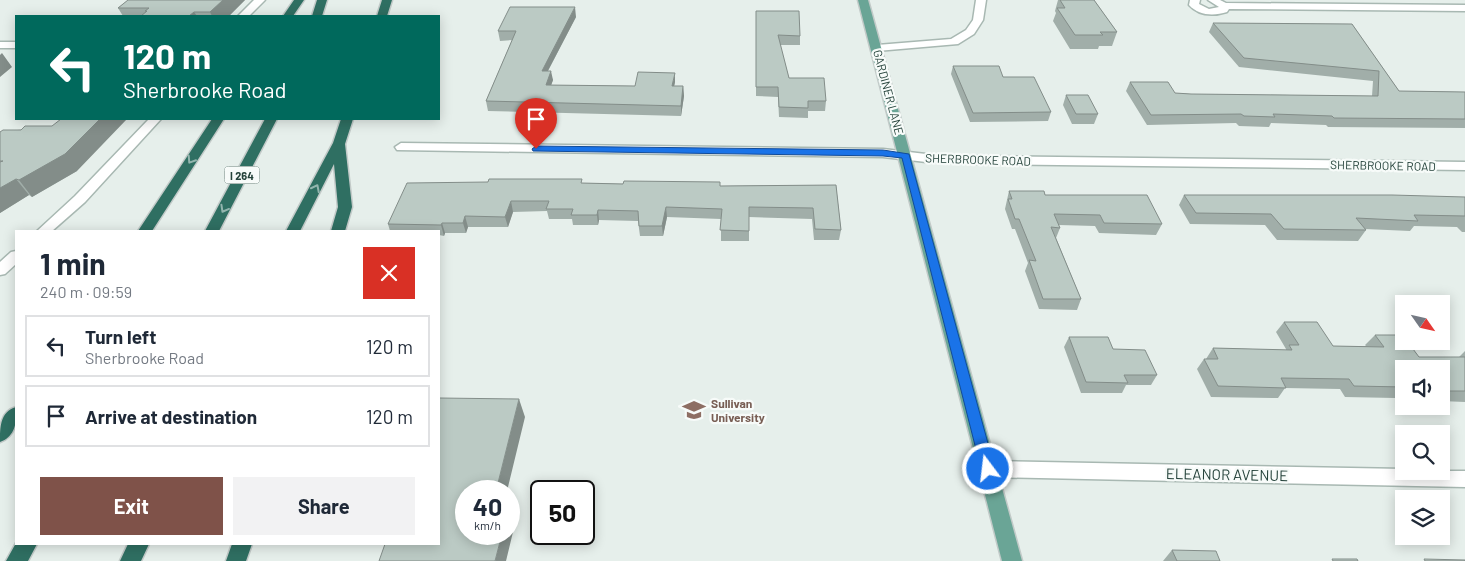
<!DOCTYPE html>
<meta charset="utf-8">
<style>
body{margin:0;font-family:Barlow,sans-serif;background:#f2f2f3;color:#1f2937;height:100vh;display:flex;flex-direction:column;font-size:19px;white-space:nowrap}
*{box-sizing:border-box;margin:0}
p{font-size:16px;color:#747a83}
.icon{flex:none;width:28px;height:28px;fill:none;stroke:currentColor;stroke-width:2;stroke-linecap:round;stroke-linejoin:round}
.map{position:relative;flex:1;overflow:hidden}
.details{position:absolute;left:15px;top:230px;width:425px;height:315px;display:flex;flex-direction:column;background:#fff;border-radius:0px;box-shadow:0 2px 12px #0003}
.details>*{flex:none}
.guide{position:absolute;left:15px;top:15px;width:425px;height:105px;border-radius:0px;box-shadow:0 2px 12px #0003;background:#00695c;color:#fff;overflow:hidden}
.needle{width:32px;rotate:124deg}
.buttons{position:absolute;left:1395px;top:295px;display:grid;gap:10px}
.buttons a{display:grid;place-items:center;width:55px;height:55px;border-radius:0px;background:#fff;box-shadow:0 2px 12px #0003;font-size:25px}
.speed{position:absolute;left:455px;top:480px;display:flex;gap:10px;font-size:25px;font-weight:700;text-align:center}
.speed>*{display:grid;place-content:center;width:65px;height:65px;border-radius:50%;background:#fff;box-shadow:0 2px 12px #0003;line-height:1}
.speed small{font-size:12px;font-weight:400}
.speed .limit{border:2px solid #111;border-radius:8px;background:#fff;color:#111}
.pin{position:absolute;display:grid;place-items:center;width:42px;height:42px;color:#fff;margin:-51px -21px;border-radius:50% 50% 50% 0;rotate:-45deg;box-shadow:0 0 5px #0007}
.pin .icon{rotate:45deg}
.me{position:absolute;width:55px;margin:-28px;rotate:345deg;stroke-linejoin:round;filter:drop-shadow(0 0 4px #0008)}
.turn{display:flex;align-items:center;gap:18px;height:105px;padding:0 25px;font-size:22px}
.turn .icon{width:65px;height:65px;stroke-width:2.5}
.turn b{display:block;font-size:35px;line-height:42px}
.round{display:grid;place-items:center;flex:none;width:52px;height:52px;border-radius:0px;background:#f2f2f3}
.headline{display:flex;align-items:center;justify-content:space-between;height:85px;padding:0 25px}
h1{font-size:30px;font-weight:700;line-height:38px}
.button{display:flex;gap:10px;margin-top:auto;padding:10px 25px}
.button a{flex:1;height:58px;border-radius:0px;background:#7f5249;color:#fff;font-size:20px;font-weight:700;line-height:58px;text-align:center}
.button a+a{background:#f2f2f3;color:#1f2937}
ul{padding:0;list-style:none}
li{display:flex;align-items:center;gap:15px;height:62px;margin:0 10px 8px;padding:0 15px;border:2px solid #e0e1e3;border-radius:0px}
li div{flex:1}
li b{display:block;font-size:19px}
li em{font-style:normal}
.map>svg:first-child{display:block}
</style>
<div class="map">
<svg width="1465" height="561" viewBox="0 0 1465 561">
<rect width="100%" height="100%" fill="#e6efeb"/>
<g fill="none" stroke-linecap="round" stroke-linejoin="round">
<defs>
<path id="minor" d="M254 0H265L249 16H238Z
M976 0H986L983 20 974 34 958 44 877 51 872 48 877 45 951 39 966 30 973 20Z
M1190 0H1200L1199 4 1209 9 1219 7 1208 0H1220L1226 3 1465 5V11L1229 9 1227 12C1214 16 1199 16 1189 5Z
M0 42H16V48H0Z
M149 119H161L85 202 52 231H37L75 196Z
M401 143 883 149 926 154 982 156 1465 162V170L982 164 926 162 883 157 397 150 395 147Z
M16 251V264L5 274 0 275V262L11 252Z
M988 461 1404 469V471H1465V487L988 477 981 475 979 469 981 463Z"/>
<path id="major" d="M858 0H868L1022 561H1002Z"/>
<path id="highway" d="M294 0H304L293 16H283Z
M317 0H327L322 16H312Z
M382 0H392L387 16H377Z
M212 119H224L152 231H138Z
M265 119H277L219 231H205Z
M341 119H353L345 144 352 207 345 231H331L338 207 334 164 300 231H286L333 143Z
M16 407C17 421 16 436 0 442 0 427 0 412 16 407Z
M16 543 37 544 28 561H6Z
M128 544H149L141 561H120Z
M232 544H252L246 561H226Z"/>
</defs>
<use href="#minor" stroke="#a8b8b2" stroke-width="3"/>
<use href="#major" stroke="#c2cac8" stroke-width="3"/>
<use href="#highway" stroke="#c2cac8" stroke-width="3"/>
<use href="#minor" fill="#fff" fill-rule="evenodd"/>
<use href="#major" fill="#6aa596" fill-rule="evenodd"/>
<use href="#highway" fill="#2f6f62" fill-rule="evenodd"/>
</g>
<path fill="#a1aea9" d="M128 0H245L229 16H123L118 8Z
M1058 0H1094L1117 32 1112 46H1099L1098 49H1070L1053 21 1056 13 1055 11Z
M756 11 800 36V45H780L789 78 826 101 825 111H808V118L779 117 778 97 756 96Z
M576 17 548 71 553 80 551 85 635 86 675 82 674 86H683L684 96 681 116 488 111 486 101 512 40 500 41 498 31Z
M1213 23 1352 24 1399 91 1465 92V128L1328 127 1326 125 1271 123 1269 127 1239 126 1236 123 1147 125 1126 91 1130 82 1175 93 1191 94 1372 96 1373 81 1239 67 1209 32Z
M953 66 1003 77 1051 112 1048 121 970 122 951 74Z
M1066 95 1098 114 1094 124H1072L1063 105Z
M52 126 77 171 32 197 29 195 0 213V132Z
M583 183 720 186 836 185 841 230 839 240H814L812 219 749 217V241H721V219L667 217 663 236H640L638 221 599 220 598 225H573L572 219H549L547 211 513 212 508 227H468L466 233H445L444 236 439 235V231H390L388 224Z
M1009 191 1045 195 1162 224 1156 235 1099 233 1095 226 1059 225 1060 228 1056 238 1081 299 1077 310 1039 309 1025 271 1028 263 1015 229H1012L1005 209Z
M1184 195 1465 197V232H1462L1457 227 1414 226 1410 231 1365 229 1366 230 1358 241 1277 240 1265 225 1190 224 1179 205Z
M1284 322 1333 346H1366L1365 345 1375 335 1419 357H1459L1465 351V402L1441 401V369H1404V400H1397L1395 398 1345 397 1340 389 1285 388 1278 398 1211 397 1197 369 1204 359H1206L1213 348 1286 350V349L1276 332Z
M1069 337 1113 349 1157 375 1151 385H1126L1122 393H1081L1064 347Z
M1172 550 1220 561H1163Z"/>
<path fill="#838d89" d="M223 0H245L229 16H212L210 12Z
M575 7 576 17 543 80 542 71Z
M194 12 197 16H189Z
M2 53 12 67 0 77V55Z
M551 71 553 80 548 94 546 85Z
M675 73V82L672 96V86Z
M683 86 684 96 681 116V106Z
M100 119H127L77 171 32 197 19 180Z
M16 179 29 195 0 213V188Z
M511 201 513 212 508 227 505 217Z
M666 207 667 217 663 236 662 226Z
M598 210 599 220 598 225 597 215Z
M465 216 468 227 466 233 463 223Z
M442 223 445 233 444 236 441 225Z
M519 399 525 417 507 491H496Z
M509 522 513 532 506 561H495L502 534H509Z"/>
<path fill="#bbcac4" stroke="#838d89" d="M128 0H223L210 12H194L189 16H141L147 11H145L149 8H118Z
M1060 0H1094L1117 32H1100L1103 35H1075L1057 8H1065Z
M510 7H575L542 71H551L546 85 635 86 638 72 675 73 672 86H683L681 106 486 101 516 31H498Z
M756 11H799L800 36 778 35 789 78H824L826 101H808V108L779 107 778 87H756Z
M1213 23 1352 24 1399 91 1465 92V119L1334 118 1332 116 1273 114 1275 117 1244 116 1241 114 1151 115 1130 82H1168L1175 93 1191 94 1378 96 1379 71 1244 58Z
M953 66H999L1003 77H1034L1051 112 973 113Z
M1066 95H1088L1098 114H1076Z
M61 119H100L65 154 19 180 16 179 0 188V162L3 161H0V132L3 130H21L25 126H52Z
M489 179H582L581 183 623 184 624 181 720 182V186L836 185 841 230 815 229 813 208 749 207V231L720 230 722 209 666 207 662 226H639L638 211 598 210 597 215H571L573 209H546L549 201H511L505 217 465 216 463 223H442L441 225 388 224 407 183 488 182Z
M1009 191H1044L1045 195H1147L1162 224 1104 223 1100 215 1054 214 1060 228 1051 227 1081 299H1043L1029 260 1036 261 1019 219H1015L1008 199H1012Z
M1184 195H1392L1465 197V216L1414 215 1418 221 1356 218 1366 230 1284 229 1271 214 1196 213Z
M1284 322H1317L1333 346 1384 347 1375 335H1402L1404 338V341H1407L1419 357H1465V391H1441V369H1404V387L1354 386 1349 379 1281 378 1286 388 1218 386 1204 359H1218L1213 348 1292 350 1289 345H1299Z
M1069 337H1108L1113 349 1145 350 1157 375H1124L1128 383 1086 382Z
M439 398 519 399 496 491H466V534H502L495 561H379L385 544H439Z
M1172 550 1216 551 1220 561H1177Z
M1332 559H1357L1358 561H1333Z
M1424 559 1465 560V561H1425Z"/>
<defs><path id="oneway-chevron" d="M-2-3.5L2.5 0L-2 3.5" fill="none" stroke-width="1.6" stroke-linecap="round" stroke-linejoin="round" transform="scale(1.25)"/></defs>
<g stroke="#93b5ae">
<use href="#oneway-chevron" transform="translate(191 160) rotate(123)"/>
<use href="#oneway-chevron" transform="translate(316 188) rotate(-63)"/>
<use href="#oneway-chevron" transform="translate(224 209) rotate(119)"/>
</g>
<path fill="#1a73e8" stroke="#114b97" d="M536 146 883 150 909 154 995 469 993 473 988 475 983 473 981 469 902 158 883 156 533 151 532 149Z"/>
<defs>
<symbol id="university-bare" viewBox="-9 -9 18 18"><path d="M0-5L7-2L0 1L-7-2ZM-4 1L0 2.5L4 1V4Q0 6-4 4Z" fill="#8d6e63" stroke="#f7fbf9" stroke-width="2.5" paint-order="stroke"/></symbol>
</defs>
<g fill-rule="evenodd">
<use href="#university-bare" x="678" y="394" width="32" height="32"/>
</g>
<g text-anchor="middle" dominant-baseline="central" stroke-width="4.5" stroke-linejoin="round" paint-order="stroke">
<rect fill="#f7fbf9" stroke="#637a73" stroke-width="1" x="224.5" y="166.5" width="35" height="17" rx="4"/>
<g font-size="11" font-weight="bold" fill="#24423a">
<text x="242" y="175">I 264</text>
</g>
<g font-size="12" fill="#24423a" stroke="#f7fbf9">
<text transform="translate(889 92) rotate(75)">GARDINER LANE</text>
<text transform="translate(978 159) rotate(2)">SHERBROOKE ROAD</text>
<text transform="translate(1383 165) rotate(1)">SHERBROOKE ROAD</text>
</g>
<g font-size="12" font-weight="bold" fill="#785e54" stroke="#f7fbf9" text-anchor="start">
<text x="711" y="403">Sullivan<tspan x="711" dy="14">University</tspan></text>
</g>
<g font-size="15" fill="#24423a" stroke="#f7fbf9">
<text transform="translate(1227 474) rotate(1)">ELEANOR AVENUE</text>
</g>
</g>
</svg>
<div class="buttons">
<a><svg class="needle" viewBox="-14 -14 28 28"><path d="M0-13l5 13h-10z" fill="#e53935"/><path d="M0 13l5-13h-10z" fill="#747a83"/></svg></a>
<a><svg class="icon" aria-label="sound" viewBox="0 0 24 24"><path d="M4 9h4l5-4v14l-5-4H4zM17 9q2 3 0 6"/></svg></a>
<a><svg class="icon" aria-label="search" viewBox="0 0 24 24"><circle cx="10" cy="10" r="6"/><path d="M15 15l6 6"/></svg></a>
<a><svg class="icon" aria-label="layers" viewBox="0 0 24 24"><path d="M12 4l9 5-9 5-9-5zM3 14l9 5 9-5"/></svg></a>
</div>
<div class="speed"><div>40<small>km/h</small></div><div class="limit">50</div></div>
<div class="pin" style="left:536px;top:149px;background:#d93025"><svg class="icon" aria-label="arrive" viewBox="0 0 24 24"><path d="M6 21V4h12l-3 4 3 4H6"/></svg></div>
<svg class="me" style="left:988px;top:469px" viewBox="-20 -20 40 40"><circle r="17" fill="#1a73e8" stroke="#fff" stroke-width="3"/><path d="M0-11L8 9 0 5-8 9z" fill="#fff"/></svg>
<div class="guide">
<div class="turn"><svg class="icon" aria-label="left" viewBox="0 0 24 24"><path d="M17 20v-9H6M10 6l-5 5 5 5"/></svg><div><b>120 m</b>Sherbrooke Road</div></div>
</div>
<section class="details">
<div class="headline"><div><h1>1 min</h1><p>240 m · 09:59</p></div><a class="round" style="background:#d93025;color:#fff"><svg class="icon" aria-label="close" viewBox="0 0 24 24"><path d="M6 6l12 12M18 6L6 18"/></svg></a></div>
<ul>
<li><svg class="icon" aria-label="left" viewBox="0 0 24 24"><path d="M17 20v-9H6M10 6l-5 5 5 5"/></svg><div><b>Turn left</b><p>Sherbrooke Road</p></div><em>120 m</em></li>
<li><svg class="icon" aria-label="arrive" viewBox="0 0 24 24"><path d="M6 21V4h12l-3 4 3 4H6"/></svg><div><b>Arrive at destination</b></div><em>120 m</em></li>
</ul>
<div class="button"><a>Exit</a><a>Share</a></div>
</section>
</div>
